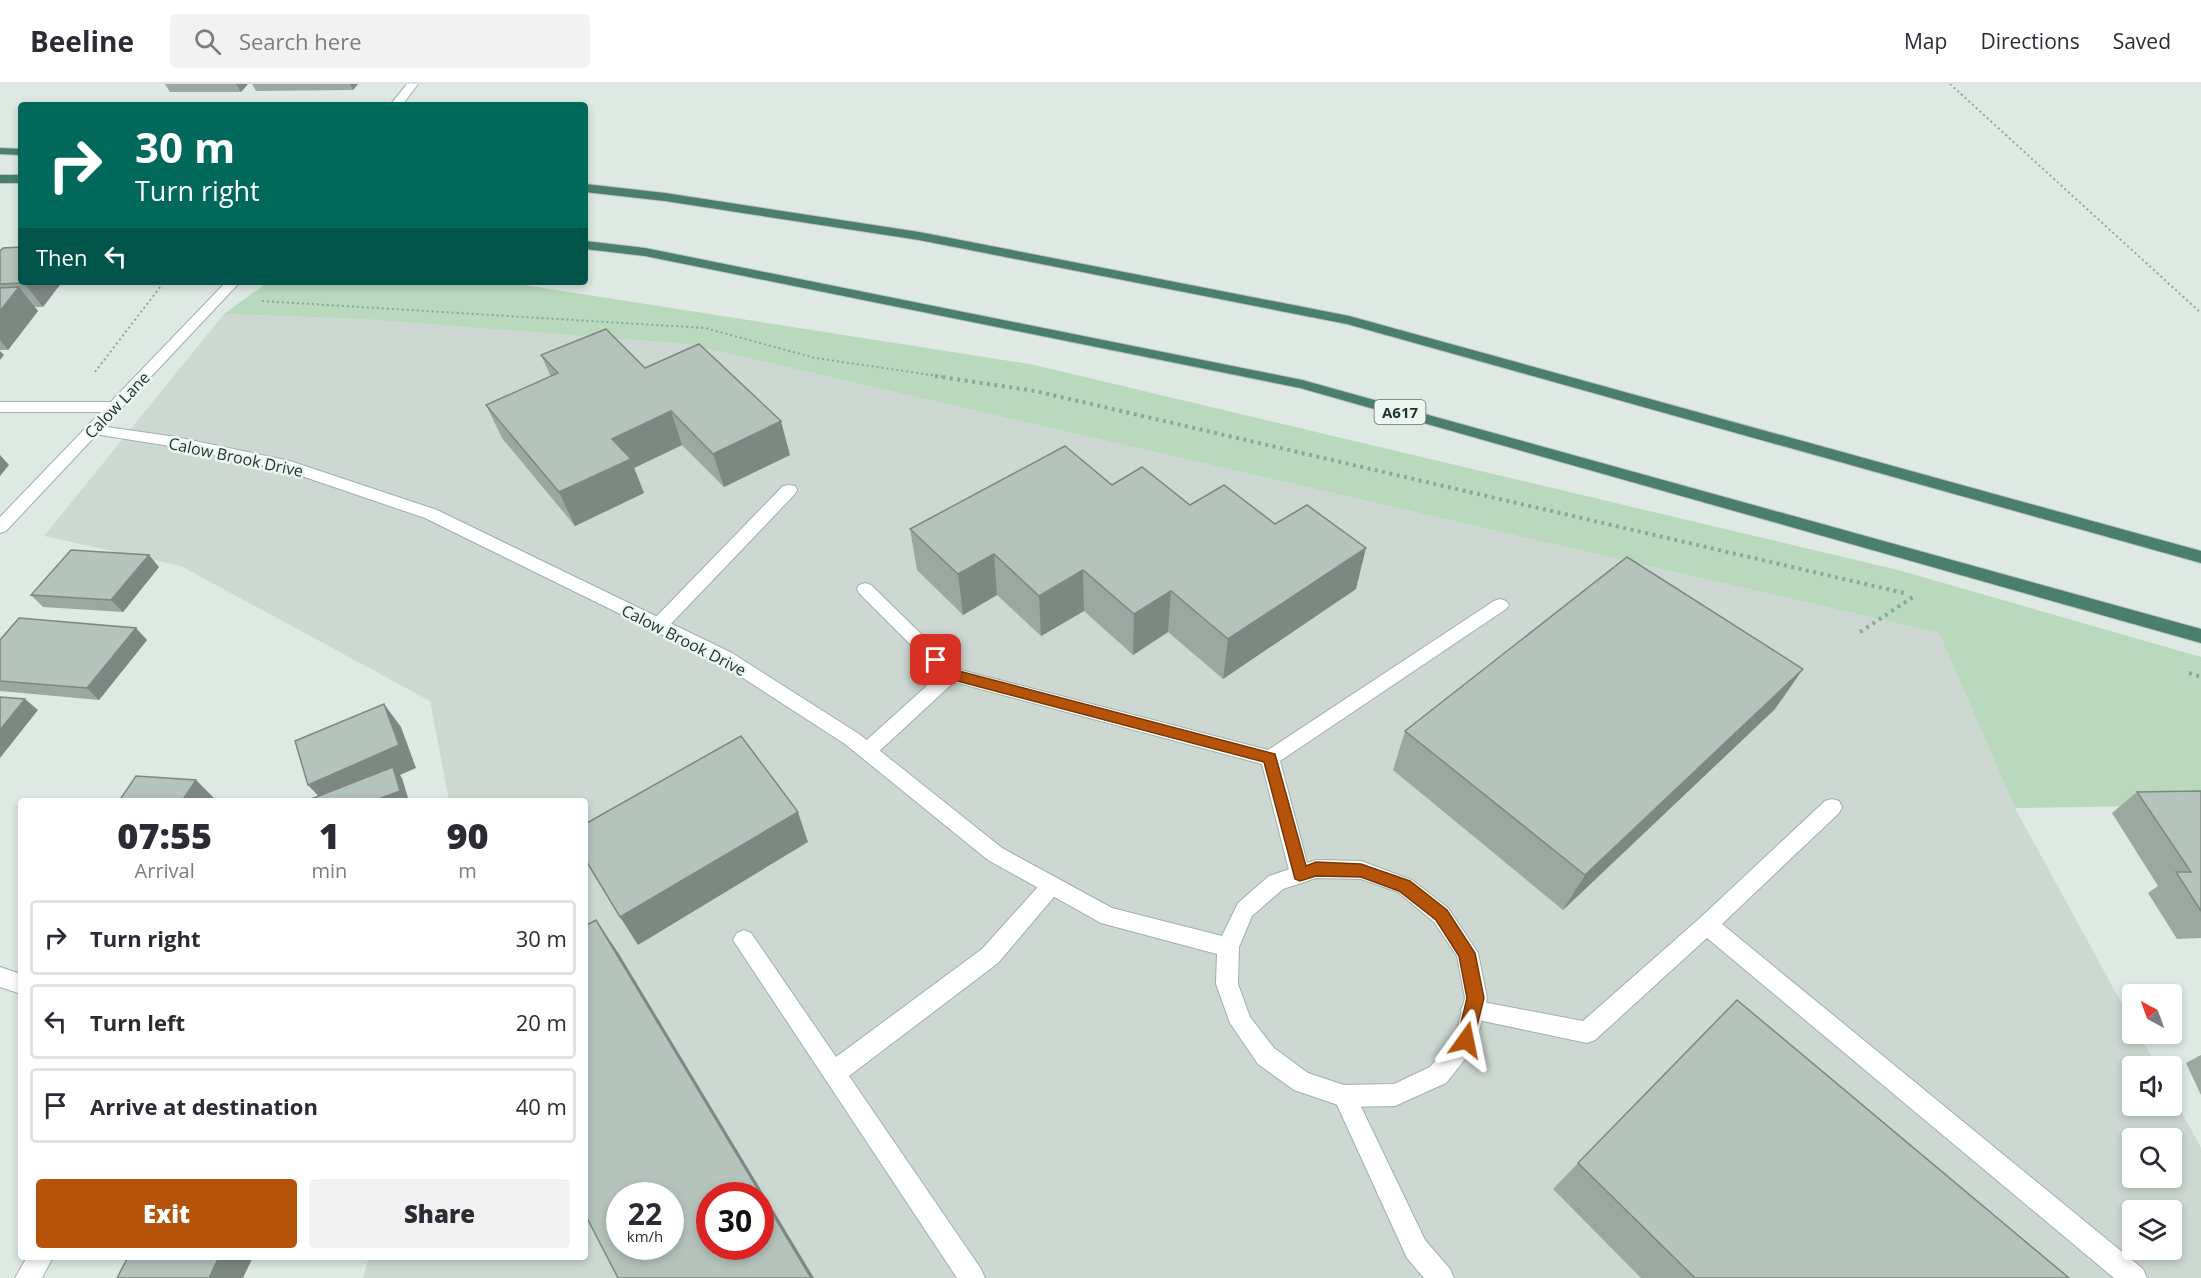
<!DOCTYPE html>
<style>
body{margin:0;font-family:"Open Sans",sans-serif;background:#f2f2f3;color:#2b2b33;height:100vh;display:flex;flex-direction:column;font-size:22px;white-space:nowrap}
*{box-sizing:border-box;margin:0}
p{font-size:20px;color:#7c7c81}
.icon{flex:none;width:33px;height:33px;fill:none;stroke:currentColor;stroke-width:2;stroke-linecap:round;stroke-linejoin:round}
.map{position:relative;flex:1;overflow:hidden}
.sheet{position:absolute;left:18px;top:714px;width:570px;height:462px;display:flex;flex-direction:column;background:#fff;border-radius:6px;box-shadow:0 3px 9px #0003}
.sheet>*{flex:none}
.hud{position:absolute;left:18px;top:18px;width:570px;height:183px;border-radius:6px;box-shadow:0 3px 9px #0003;background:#00695c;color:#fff;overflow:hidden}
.needle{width:39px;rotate:319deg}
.buttons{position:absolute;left:2122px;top:900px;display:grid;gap:12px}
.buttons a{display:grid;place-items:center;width:60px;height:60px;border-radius:6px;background:#fff;box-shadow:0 3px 9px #0003;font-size:30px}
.speed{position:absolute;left:606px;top:1098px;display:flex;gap:12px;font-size:30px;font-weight:700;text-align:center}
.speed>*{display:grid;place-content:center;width:78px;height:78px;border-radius:50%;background:#fff;box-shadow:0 3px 9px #0003;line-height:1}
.speed small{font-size:15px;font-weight:400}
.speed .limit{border:9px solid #d22;background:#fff;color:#111}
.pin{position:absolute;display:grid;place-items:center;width:51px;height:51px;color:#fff;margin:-26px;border-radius:12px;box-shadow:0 3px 9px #0006}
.me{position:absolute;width:66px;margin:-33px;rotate:12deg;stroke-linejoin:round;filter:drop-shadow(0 0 4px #0008)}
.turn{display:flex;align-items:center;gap:21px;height:126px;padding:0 18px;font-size:27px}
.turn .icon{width:78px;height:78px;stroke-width:2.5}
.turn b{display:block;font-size:42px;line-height:51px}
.then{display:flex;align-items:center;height:57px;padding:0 18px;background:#0003;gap:12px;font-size:22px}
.eta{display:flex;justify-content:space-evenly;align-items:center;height:102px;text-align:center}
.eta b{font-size:36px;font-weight:800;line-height:42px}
.button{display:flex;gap:12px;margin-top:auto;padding:12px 18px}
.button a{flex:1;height:69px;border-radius:6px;background:#b45309;color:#fff;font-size:24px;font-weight:800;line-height:69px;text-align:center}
.button a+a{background:#f2f2f3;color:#2b2b33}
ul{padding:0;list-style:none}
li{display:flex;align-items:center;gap:18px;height:75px;margin:0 12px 9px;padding:0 6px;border:3px solid #e1e1e2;border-radius:6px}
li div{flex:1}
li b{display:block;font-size:22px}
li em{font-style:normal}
header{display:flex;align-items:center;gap:36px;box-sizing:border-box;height:84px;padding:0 30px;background:#fff;border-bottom:2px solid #e1e1e2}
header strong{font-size:28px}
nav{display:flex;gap:33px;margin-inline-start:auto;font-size:21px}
.search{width:420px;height:54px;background:#f2f2f3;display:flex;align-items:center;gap:15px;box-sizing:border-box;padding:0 21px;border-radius:6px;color:#7c7c81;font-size:22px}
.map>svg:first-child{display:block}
</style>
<header>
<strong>Beeline</strong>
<div class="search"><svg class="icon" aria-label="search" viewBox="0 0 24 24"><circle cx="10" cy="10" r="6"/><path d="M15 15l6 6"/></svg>Search here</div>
<nav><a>Map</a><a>Directions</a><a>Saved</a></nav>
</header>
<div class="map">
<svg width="2201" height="1194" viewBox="0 0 2201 1194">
<rect width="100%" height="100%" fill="#dee9e3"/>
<path fill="#ccd8d1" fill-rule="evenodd" d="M224 230 362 235 687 260 1939 549 2015 724 2133 940V950H2138L2157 982H2133V1022H2172V1011L2201 1064V1194H363L369 1173H585V717H449L430 617 181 482 44 452ZM2133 1054H2172V1094H2133ZM620 1112H670V1162H620ZM710 1112H760V1162H710ZM2133 1126H2172V1166H2133Z"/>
<path fill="#b8d9bc" d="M268 198H504L1030 280 1902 487 2201 573V721L2015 724 1939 549 687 260 362 235 224 230Z"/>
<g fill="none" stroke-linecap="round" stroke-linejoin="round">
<defs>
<path id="service" d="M0 318H115L122 323 115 328H0Z
M789 401 795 402 797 406 795 410 665 546 659 547 653 546 650 541 653 536 783 402Z
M865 499 871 501 957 585 1268 666 1494 517 1500 515 1506 517 1509 521 1506 525 1280 677 1310 790 1307 796 1300 799 1293 796 1290 790 1262 680 954 598 874 672 867 675 860 672 858 667 860 662 940 590 859 509 857 505 859 501Z
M1832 715 1839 717 1842 723 1839 729 1722 840 2143 1185 2147 1194H2114L1707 854 1595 956 1587 959 1464 933 1461 926 1464 919 1472 916 1583 937 1700 834 1825 717Z
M1052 792 1059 795 1062 801 1059 807 998 879 849 992 981 1185 985 1194H957L733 856 737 849 744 846 751 849 836 973 982 865 1045 795Z
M1344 1001 1352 1004 1425 1156 1450 1185 1454 1194H1424L1407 1174 1333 1012 1336 1004Z"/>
<path id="minor" d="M93 341 176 353 290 377 437 426 732 569 859 650 1002 764 1112 824 1222 852 1238 819 1269 792 1316 776 1361 777 1412 796 1448 824 1478 869 1487 914 1477 956 1474 964 1446 999 1395 1022 1344 1023 1294 1006 1258 980 1230 939 1216 900 1217 870 1101 839 988 776 845 660 720 579 425 434 287 387 176 363 88 349 86 346ZM1316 794 1361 795 1398 808 1434 838 1457 872 1465 914 1456 951 1430 983 1394 1000 1344 1001 1308 989 1274 964 1250 933 1238 900 1239 863 1252 832 1283 805Z
M0 883 21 890V910L0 903Z
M27 1173H53L42 1194H15Z"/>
<path id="tertiary" d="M407 0H418L402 21H390Z
M226 198H240L6 447 0 449V433Z"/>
<path id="trunk" d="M0 64 21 65V71L0 70Z
M0 91H21V99H0Z
M585 100 665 109 919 148 1349 232 2201 467V479L1347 240 919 156 665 117 585 108Z
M585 157 645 164 1302 296 2201 545V559L1300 304 645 172 585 165Z"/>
</defs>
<use href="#service" stroke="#a1b0a9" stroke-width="2"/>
<use href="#minor" stroke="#a1b0a9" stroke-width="2"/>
<use href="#tertiary" stroke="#a1b0a9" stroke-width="2"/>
<use href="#trunk" stroke="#bcc3c0" stroke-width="2"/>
<path stroke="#80ab98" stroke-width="2" stroke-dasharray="2 3" stroke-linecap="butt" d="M1950 0 2201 229
M262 217 705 244 815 274 945 293
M95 288 164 198"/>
<path stroke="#80ab98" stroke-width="4" stroke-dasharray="3 4.5" stroke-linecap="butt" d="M935 292 1035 307 1904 509
M1860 548 1916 511
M2189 589 2201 593"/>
<use href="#service" fill="#fff" fill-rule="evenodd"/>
<use href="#minor" fill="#fff" fill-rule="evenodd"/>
<use href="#tertiary" fill="#fff" fill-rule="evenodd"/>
<use href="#trunk" fill="#4a7f6c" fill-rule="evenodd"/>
</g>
<path fill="#9ba8a1" d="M165 0H248L241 8H170Z
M252 0H358L353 6 256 7Z
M0 167 62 198 43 223H34L38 227 8 266H0Z
M541 271 645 284 790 371 724 403 682 361 634 384 644 409 575 442 502 354 486 321 551 293Z
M1112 401 1190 421 1356 505 1223 595 1168 548 1133 571 1084 527 1041 552 997 511 963 531 917 486 910 445Z
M149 471 159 483 123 528 43 523 31 511Z
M0 556H147L99 616 0 607Z
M1775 625 1563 826 1393 686 1405 647Z
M2201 707V854L2177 855 2148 809 2158 802 2112 729 2137 708Z
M2201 971V1011L2186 979Z
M1578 1079 2069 1194H1641L1553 1105Z"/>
<path fill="#7e8883" d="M236 0H248L241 8Z
M350 0H358L353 6Z
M25 198H62L43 223 24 199Z
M19 203 38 227 8 266 0 256V227Z
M0 267 4 271 0 276Z
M671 327 682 361 634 384 644 409 575 442 559 408 612 355Z
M781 337 790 371 724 403 713 370Z
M0 371 9 381 0 392Z
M1366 464 1356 505 1223 595 1228 555Z
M994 470 997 511 963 531 958 490Z
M149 471 159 483 123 528 111 516Z
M1083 486 1084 527 1041 552 1039 512Z
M1171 507 1168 548 1133 571 1134 530Z
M136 544 147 556 99 616 87 604Z
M1803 585 1775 625 1563 826 1585 791Z
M25 615 38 626 0 674V646Z
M384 620 401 643 416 684 400 691 402 694 409 717H323L308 701Z
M196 696 217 717H182Z
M798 728 808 758 638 861 620 833Z
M596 836 619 870 814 1194H811Z
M219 1173H253L243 1194H209Z"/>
<path fill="#b4c3bb" stroke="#7e8883" stroke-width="1.5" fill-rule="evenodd" d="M21 163V198H25L24 199 0 200V167L3 164Z
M19 203 0 227V204Z
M606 245 645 284 699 260 781 337 713 370 671 327 612 355 631 375 559 408 486 321 558 289 541 271Z
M1065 362 1112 401 1142 383 1190 421 1224 401 1275 440 1307 421 1366 464 1228 555 1171 507 1134 530 1083 486 1039 512 994 470 958 490 910 445Z
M71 466 149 471 111 516 31 511Z
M1627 473 1803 585 1585 791 1405 647Z
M19 534 136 544 87 604 0 597V556Z
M0 613 25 615 0 646Z
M384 620 399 661 308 701 295 657Z
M741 652 798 728 620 833 585 775V740Z
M393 683 400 707 381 714 382 717H306Z
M136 692 196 696 182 717H119Z
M2201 707V827L2176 788H2191L2137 708Z
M596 836 811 1194H618L585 1130V842ZM620 1112H670V1162H620ZM710 1112H760V1162H710Z
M1737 916 2069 1194H1695L1578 1079Z
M128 1173H219L209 1194H117Z"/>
<path fill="#b45309" stroke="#753606" stroke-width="1.5" d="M936 571 941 572 955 586 1275 670 1306 782 1316 778 1361 780 1410 797 1447 826 1475 869 1484 914 1472 962 1466 964 1460 962 1457 956 1467 914 1459 872 1436 836 1399 807 1361 793 1316 792 1300 797 1295 795 1264 678 946 594 930 576Z"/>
<g text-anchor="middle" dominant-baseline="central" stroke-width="5" stroke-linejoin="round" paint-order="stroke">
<rect fill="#eef6f1" stroke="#5e7068" stroke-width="1.5" x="1374.5" y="316" width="51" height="24" rx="4.5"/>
<g font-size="15" font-weight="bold" fill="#20372e">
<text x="1400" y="328">A617</text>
</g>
<g font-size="16" fill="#20372e" stroke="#eef6f1">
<text transform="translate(117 321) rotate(-46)">Calow Lane</text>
<text transform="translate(236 373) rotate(12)">Calow Brook Drive</text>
<text transform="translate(684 556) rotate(27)">Calow Brook Drive</text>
</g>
</g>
</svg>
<div class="buttons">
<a><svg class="needle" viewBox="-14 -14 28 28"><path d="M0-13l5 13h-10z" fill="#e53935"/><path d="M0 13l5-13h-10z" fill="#7c7c81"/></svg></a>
<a><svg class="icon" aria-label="sound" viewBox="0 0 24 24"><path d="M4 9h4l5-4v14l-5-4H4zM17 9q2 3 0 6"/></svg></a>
<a><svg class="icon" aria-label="search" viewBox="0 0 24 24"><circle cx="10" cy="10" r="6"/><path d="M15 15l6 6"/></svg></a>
<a><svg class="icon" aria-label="layers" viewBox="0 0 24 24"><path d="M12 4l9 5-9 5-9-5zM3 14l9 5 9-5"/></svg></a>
</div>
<div class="speed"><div>22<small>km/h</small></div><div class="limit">30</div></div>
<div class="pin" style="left:936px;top:576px;background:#d93025"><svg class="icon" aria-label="arrive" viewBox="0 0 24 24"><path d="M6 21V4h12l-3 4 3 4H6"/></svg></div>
<svg class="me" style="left:1466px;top:956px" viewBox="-20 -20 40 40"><path d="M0-17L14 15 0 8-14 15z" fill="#b45309" stroke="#fff" stroke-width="4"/></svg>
<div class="hud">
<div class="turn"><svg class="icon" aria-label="right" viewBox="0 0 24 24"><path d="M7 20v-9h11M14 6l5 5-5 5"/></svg><div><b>30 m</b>Turn right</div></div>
<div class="then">Then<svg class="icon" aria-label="left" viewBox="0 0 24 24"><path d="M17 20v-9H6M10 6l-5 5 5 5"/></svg></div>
</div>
<section class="sheet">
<div class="eta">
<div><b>07:55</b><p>Arrival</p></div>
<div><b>1</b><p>min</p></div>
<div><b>90</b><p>m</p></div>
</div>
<ul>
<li><svg class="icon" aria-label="right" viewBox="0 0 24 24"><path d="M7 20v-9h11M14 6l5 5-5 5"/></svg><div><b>Turn right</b></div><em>30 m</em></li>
<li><svg class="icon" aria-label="left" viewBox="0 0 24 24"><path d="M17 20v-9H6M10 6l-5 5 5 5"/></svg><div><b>Turn left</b></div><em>20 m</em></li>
<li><svg class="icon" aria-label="arrive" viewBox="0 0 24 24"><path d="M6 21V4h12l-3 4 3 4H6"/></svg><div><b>Arrive at destination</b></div><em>40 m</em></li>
</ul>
<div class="button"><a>Exit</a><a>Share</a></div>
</section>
</div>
